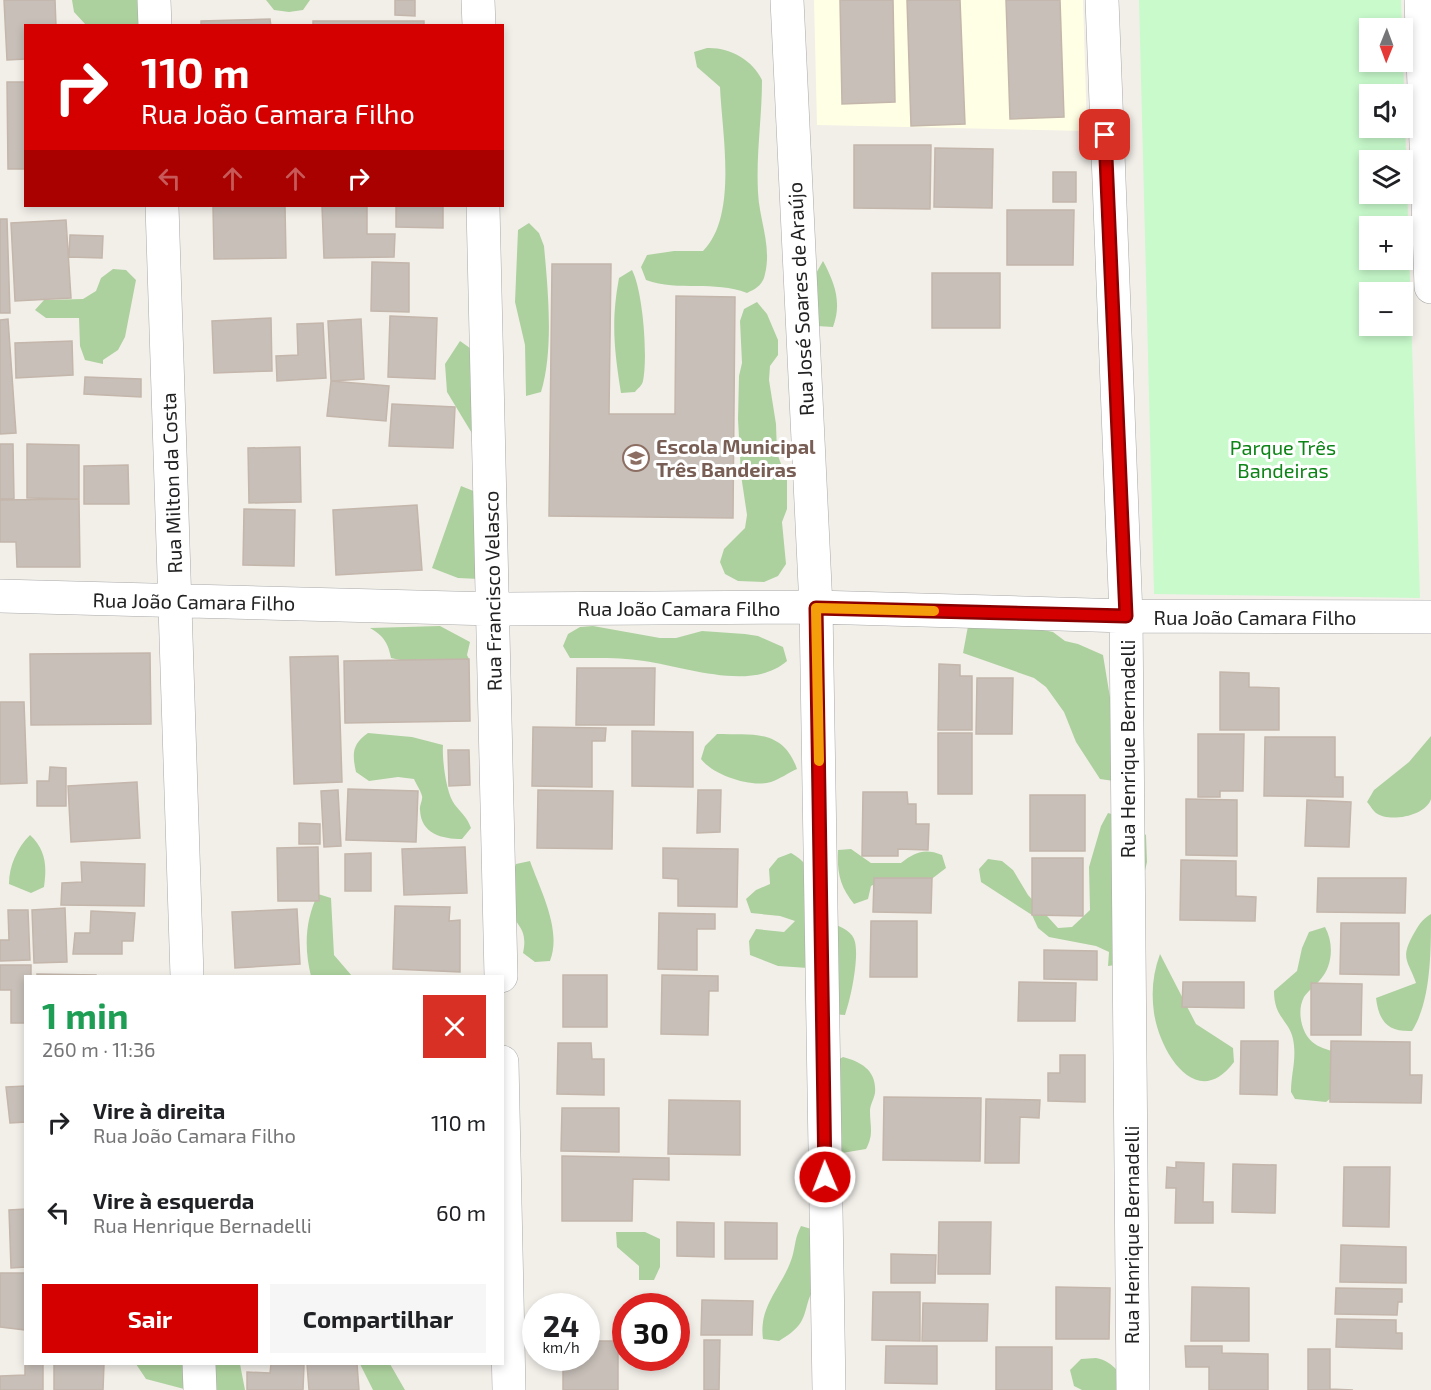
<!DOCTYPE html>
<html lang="pt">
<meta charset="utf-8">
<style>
body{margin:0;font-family:"Exo 2",sans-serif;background:#f6f6f6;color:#202124;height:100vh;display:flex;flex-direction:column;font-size:22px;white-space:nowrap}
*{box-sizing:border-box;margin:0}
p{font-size:20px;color:#757577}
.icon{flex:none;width:33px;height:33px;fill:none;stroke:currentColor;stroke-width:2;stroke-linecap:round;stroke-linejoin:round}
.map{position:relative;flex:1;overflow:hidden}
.sheet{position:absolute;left:24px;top:975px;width:480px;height:390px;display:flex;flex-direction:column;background:#fff;border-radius:0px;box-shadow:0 3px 9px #0003}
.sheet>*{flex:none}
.hud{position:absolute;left:24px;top:24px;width:480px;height:183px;border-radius:0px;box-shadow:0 3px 9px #0003;background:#d40000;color:#fff;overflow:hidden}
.needle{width:39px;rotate:181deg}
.controls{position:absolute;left:1359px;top:18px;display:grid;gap:12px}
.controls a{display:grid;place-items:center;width:54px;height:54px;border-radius:0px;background:#fff;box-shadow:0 3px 9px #0003;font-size:30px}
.speed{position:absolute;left:522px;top:1293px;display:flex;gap:12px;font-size:30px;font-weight:700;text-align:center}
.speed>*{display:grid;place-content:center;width:78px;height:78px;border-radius:50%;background:#fff;box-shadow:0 3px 9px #0003;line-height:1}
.speed small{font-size:15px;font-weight:400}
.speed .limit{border:9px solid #d22;background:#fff;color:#111}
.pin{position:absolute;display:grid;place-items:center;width:51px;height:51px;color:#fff;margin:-26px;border-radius:12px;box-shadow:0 3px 9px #0006}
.me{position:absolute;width:66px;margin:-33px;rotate:359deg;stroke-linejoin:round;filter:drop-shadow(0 0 4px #0008)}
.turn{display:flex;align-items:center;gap:21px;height:126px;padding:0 18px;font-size:27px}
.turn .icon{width:78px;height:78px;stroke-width:2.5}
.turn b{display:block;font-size:42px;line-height:51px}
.lanes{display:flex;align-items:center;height:57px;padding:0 18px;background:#0003;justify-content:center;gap:30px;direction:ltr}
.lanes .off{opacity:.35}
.round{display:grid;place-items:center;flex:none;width:63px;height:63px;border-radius:0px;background:#f6f6f6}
.headline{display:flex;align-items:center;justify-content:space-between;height:102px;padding:0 18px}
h1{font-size:36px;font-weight:700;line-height:45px;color:#1e9e55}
.action{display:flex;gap:12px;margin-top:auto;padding:12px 18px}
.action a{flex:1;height:69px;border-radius:0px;background:#d40000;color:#fff;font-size:24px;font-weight:700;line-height:69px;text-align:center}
.action a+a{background:#f6f6f6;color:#202124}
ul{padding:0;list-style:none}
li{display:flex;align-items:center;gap:18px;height:90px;padding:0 18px}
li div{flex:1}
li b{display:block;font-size:22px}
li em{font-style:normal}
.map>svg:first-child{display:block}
</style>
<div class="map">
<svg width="1431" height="1390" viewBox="0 0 1431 1390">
<rect width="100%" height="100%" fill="#f2efe9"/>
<path fill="#ffffe5" d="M814 0H1083L1087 131 817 125Z"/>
<path fill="#add19e" d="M72 0H164L163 26 86 25 74 12Z
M266 0H310L303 10 289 12 274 10Z
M707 48C729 47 753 60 762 80 762 118 756 154 758 192 759 219 772 246 765 274 763 285 756 289 747 293 714 280 679 292 646 280L641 267 647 255 674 251H703C738 216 722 134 720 87L697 67 694 52Z
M529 223 539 233 544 246C548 290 554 350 541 392L526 396 525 345 515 302 518 230Z
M823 261C835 283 842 303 833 327L817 326 815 275Z
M113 269 126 270 136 280 125 337 118 350 103 360V364L85 360 80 346 79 318H46L35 310 44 300 83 299 96 291 101 278Z
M632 270C643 291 648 357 643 381 642 386 638 388 635 392L621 393C614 349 611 321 619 278Z
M757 302 767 314 778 340V355L770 366 769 380 776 424 777 453 787 480V509L782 522 786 564 778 576 764 582 738 581 725 574 720 562 724 549 745 528 747 515 741 475 738 419 739 376 742 363 740 321 744 309Z
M460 341 484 358 476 440 447 392 445 364Z
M461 486 486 496 479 579 458 578 432 568Z
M440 626 470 642 467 655 469 659 405 661 391 658C388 643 384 636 370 628Z
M593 626 660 638H676L702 631 745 634 758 636 783 647 787 661C752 692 686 667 644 661 620 657 595 658 570 658L563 646 568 634 580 627Z
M968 626 1038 629 1053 632 1065 641 1078 644 1103 655 1119 752 1114 781 1100 779 1076 742 1064 712 1046 687 1034 678 963 653Z
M368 733 412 737 443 745C442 759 446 794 455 805 462 814 467 817 471 828L462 839C442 839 421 834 420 810 419 806 423 800 422 796 421 791 416 784 414 779L398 777 369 781 356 772C352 754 352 744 368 733Z
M717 734C753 735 783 729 797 769 788 773 780 779 771 782 751 788 713 775 701 759L705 746Z
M1431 736C1431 753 1431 784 1431 799 1426 816 1389 823 1376 813 1373 811 1370 805 1367 802L1374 790 1409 762Z
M1108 813 1122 817 1146 835 1147 862 1123 964 1108 966 1109 952 1096 946 1049 937 1038 928 1032 915 981 882 979 869 988 859 1002 861 1013 870 1028 895 1058 928 1072 927 1090 910 1089 867 1101 826Z
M30 835C46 850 47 866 44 887L31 893 9 884C9 866 17 848 30 835Z
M851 849 871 863H901C915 852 925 848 942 855L946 868 929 881 885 879 871 886 868 899 854 904C840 886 837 874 838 850Z
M791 853C816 866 824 899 834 924 843 928 853 932 855 942 859 959 851 998 845 1015L830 1014 808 968 778 966 750 955 749 941 756 929 784 932 795 921 780 916 751 913 746 899 756 890 770 884 769 869 778 858Z
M530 861C541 892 562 930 550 961L535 962 523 953C529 925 513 926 509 906 506 892 511 876 516 864Z
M318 894 331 898 334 955 352 976H311C304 948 305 920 318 894Z
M1431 914C1431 953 1431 1001 1412 1031 1388 1032 1379 1022 1376 998L1416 983C1408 960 1400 959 1413 935 1419 925 1421 920 1431 914Z
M1325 927C1334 943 1333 966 1320 980 1315 986 1308 991 1304 997 1296 1012 1302 1036 1315 1044 1322 1049 1331 1050 1337 1053L1341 1090 1326 1102 1295 1099 1291 1092C1291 1073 1297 1059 1293 1039 1289 1020 1274 1018 1274 991L1297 971 1302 948 1309 932Z
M1160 954 1196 1024 1233 1048 1234 1062C1197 1112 1160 1053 1154 1013 1151 992 1153 973 1160 954Z
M843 1057C862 1062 877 1071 875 1093 874 1099 870 1105 870 1111 870 1127 874 1134 866 1149L836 1154 832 1063Z
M801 1226 815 1230 819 1283C805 1298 809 1308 801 1322 796 1330 787 1336 779 1341L763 1339C758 1304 785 1285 793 1254 796 1242 795 1238 801 1226Z
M616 1232H645L660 1239V1267L654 1280H639V1266L617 1247Z
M1096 1358C1115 1362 1120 1374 1129 1390H1082L1074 1386 1070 1370 1081 1359Z
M136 1364H240L245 1390H188L146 1379Z
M360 1364H390L405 1390H373Z"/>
<path fill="#c8facc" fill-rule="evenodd" d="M1139 0H1401L1402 28H1370V62H1402L1403 58 1420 598 1154 594ZM1370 94H1402V128H1370ZM1402 160V194H1370V160ZM1370 226H1402V260H1370ZM1370 292H1402V326H1370Z"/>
<path fill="#c7bfb8" stroke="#c4b6ab" stroke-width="1.5" d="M4 0H55L56 26H26V59L7 60Z
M395 0H415V16L395 15Z
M840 0H893L895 102 842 104Z
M907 0H960L965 124 911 126Z
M1006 0H1060L1064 117 1010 119Z
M270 19 271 26H201V21Z
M313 21H424V26H313Z
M7 82H26V169H8Z
M854 145H931L930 209 854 208Z
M935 148 993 149 992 208 934 207Z
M1053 172H1076V202H1053Z
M213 206H285L286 258 214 259Z
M322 206H367V234H395L394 257 324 258Z
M396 206H443V228L396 227Z
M1007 210H1074L1073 265H1007Z
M0 219H7L10 313H0Z
M66 220 71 298 15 301 11 223Z
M70 235 103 236 102 258 69 257Z
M372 262 409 263V312L371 311Z
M552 264H611L609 414H675L676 296 735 297 733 518 549 516Z
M932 273H1000V328H932Z
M390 316 437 318 435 379 388 377Z
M271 318 272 371 214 373 212 321Z
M8 319 16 433 0 434V320Z
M361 319 364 379 331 381 328 321Z
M323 323 326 378 277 381 276 356 298 355 297 324Z
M72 341 73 375 16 378 15 343Z
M85 377 141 379V397L84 394Z
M331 381 389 386 386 421 327 416Z
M392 404 455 407 453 448 389 446Z
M0 444H13L14 499H0Z
M27 444 79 445V499L27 498Z
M300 447 301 502 249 503 248 448Z
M128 465 129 504H84V466Z
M79 499 80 567H17L16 542H0V500Z
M417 505 422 570 336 575 333 510Z
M244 509 295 510 294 566 243 565Z
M150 653 151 724 31 725 30 654Z
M338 656 342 782 294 784 290 657Z
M469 659 470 721 345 723 344 661Z
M939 664 960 665V676H972V730H938Z
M577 668H655L654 725H576Z
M1220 672 1249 673V687L1279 688V730H1220Z
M977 678H1013L1012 734H976Z
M0 702H24L27 783 0 784Z
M533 727 606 728 605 741H592V787L532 786Z
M632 731 693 732V787L632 786Z
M938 733H972V794H938Z
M1198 734H1244L1243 791H1220V797H1198Z
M1265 737H1335V777H1343V797L1264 796Z
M448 750H469L470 785 449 786Z
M50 767 66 768V806H37V781H49Z
M137 782 140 838 71 842 68 786Z
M348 789 418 791 416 842 346 840Z
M338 790 341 846 324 847 321 791Z
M538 790 613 791 612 849 537 848Z
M698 790H721L720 832 697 833Z
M863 792H907L908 804H916V824H929L928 850 898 849V856H862Z
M1030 795H1085V851H1030Z
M1186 799 1237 800V856L1186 855Z
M1307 800 1351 802 1349 847 1305 846Z
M299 823 320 824V844H299Z
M318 847 319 901H278L277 848Z
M465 847 467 893 404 895 402 849Z
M663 848 738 849 737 907 678 906V879L663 878Z
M371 853V891H345V854Z
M1032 858H1083V916L1032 915Z
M1181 860 1236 861V896L1256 897 1255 921 1180 920Z
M81 862 145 864 144 906 61 905 62 883 82 882Z
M874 878H932L931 913 873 912Z
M1318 878H1406L1405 913 1317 912Z
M395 906 450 907 449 921 460 920V972L393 969Z
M65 908 67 962 34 963 32 910Z
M297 909 300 964 235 968 232 912Z
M8 910H28L30 960 0 961V940H9Z
M91 911 135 913 133 941H122V954H73L75 933H90Z
M659 913 715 914V929H697V970L658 969Z
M871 921H917V977H870Z
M1341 923H1399V975L1340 974Z
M1044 950 1097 951V980L1044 979Z
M0 965H31V976H26V1023H11V990H0Z
M37 974 96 975V976H37Z
M563 975H607V1027H563Z
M662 975 718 976V991H709L708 1035 661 1034Z
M1019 982 1076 983 1075 1021H1018Z
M1183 982H1244V1008L1182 1007Z
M1311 983 1362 984 1361 1035H1311Z
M1241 1041H1278L1277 1095 1240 1094Z
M1331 1041 1410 1042V1075H1422L1421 1103 1330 1102Z
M558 1043H591L592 1059H604V1095L557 1094Z
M1060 1055H1085V1102L1048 1101V1073H1060Z
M26 1086V1122L10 1123 6 1087Z
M884 1097 981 1098 980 1161 883 1160Z
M986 1099 1040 1100 1039 1118 1020 1117 1019 1163H985Z
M669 1100 740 1101V1155L668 1154Z
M562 1108H619V1152L561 1151Z
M562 1156 669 1158V1180L633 1179 632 1221H562Z
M1176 1162 1204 1163 1203 1202H1213V1223H1175L1176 1188H1166L1167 1167 1176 1168Z
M1233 1164 1276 1165 1275 1213 1232 1212Z
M1344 1167H1390L1389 1227 1343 1226Z
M26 1209V1267L11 1268 9 1210Z
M677 1222 714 1223V1257L677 1256Z
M725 1222 777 1223V1259H725Z
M939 1222H991L990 1274H938Z
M1341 1245 1406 1247V1283L1340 1282Z
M891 1254 936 1255 935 1283H891Z
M0 1273H26V1364H43V1390H0V1376L25 1375V1330L0 1327Z
M1056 1287 1110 1288 1109 1339H1056Z
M1192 1287 1249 1288V1341H1191Z
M1336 1288 1402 1289V1302H1398L1397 1315 1335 1314Z
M873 1292H920V1341L872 1340Z
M702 1300 753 1301 752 1335H701Z
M923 1303 988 1304 987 1341H922Z
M1337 1319 1396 1320V1333H1402V1349L1336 1347Z
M704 1340H720L719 1390H704Z
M586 1341H618V1390H563V1358H586Z
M886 1346H937V1384L885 1383Z
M1185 1346H1222V1353L1268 1354V1390H1209V1367H1186Z
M996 1347H1052V1390H996Z
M1308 1349H1330V1389L1353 1390H1308Z
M54 1364H104L103 1390H54Z
M271 1364 304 1365 303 1390H247V1372L270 1373Z
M307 1364H357L359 1390H309Z"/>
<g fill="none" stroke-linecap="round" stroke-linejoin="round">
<defs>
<path id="minor" d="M154 0 155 26
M478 0 479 26
M787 0 816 607 829 1390
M1102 0 1126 616 1133 1390
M1421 0 1431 287
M162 206 187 976
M483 206 501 976
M0 596 493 609 816 607 1126 616 1431 617
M502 1062 509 1390
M199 1364 200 1390"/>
</defs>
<use href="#minor" stroke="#a9a9a9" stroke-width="34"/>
<use href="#minor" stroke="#fff" stroke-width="33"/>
</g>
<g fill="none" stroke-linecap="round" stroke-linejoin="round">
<defs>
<path id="route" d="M825 1177 816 608 1126 616 1105 135"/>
</defs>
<use href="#route" stroke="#8a0000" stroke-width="15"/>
<use href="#route" stroke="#d40000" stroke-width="10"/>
<path stroke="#f59e0b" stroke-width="10" d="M819 761 816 608 934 611"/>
</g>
<defs>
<symbol id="school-ring" viewBox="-11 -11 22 22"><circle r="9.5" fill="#fff" stroke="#8d6e63" stroke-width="1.5"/><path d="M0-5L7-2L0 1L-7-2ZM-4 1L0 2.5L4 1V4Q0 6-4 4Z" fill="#8d6e63"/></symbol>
</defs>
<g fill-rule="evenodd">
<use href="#school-ring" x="621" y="443" width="30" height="30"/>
</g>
<g text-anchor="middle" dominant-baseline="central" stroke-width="6" stroke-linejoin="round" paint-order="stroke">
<g font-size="20" fill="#222" stroke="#fff">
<text transform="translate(800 299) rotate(-93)">Rua José Soares de Araújo</text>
<text transform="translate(171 483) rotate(-92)">Rua Milton da Costa</text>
<text transform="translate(492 591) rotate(-91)">Rua Francisco Velasco</text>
<text transform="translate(194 601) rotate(1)">Rua João Camara Filho</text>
<text x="679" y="608">Rua João Camara Filho</text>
<text x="1255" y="617">Rua João Camara Filho</text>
<text transform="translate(1127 749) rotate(-90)">Rua Henrique Bernadelli</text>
<text transform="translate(1131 1235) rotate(-90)">Rua Henrique Bernadelli</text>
</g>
<g font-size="20" font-weight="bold" fill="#785e54" stroke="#fff" text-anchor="start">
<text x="656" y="446">Escola Municipal<tspan x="656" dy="23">Três Bandeiras</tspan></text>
</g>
<g font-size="20" fill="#0c8416" stroke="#fff">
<text x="1283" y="447">Parque Três<tspan x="1283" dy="23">Bandeiras</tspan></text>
</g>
</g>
</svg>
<div class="controls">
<a><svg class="needle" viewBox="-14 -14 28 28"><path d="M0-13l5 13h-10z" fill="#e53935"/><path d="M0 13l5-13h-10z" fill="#757577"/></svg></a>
<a><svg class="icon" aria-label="sound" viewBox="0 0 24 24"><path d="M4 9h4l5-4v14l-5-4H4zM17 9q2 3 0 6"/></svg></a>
<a><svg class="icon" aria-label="layers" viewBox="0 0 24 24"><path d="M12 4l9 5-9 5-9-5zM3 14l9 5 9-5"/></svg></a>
<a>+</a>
<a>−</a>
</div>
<div class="speed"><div>24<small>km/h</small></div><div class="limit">30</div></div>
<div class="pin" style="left:1105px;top:135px;background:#d93025"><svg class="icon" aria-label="arrive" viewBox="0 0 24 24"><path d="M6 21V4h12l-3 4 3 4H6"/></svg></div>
<svg class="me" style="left:825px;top:1177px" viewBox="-20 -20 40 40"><circle r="17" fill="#d40000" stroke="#fff" stroke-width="3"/><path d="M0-11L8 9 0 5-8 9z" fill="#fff"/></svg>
<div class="hud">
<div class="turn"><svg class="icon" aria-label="right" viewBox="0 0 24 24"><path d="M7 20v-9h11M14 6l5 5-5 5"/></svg><div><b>110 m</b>Rua João Camara Filho</div></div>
<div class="lanes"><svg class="icon off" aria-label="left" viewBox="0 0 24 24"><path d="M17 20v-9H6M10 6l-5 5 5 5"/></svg><svg class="icon off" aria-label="ahead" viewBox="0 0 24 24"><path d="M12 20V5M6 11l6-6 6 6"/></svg><svg class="icon off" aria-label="ahead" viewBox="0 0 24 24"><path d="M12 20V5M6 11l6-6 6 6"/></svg><svg class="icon" aria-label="right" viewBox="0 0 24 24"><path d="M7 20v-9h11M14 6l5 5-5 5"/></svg></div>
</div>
<section class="sheet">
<div class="headline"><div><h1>1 min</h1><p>260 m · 11:36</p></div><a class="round" style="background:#d93025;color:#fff"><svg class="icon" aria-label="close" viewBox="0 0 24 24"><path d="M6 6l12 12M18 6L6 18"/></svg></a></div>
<ul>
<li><svg class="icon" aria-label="right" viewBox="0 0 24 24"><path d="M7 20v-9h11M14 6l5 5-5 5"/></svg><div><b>Vire à direita</b><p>Rua João Camara Filho</p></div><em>110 m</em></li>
<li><svg class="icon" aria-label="left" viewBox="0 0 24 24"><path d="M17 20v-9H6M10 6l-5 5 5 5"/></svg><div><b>Vire à esquerda</b><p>Rua Henrique Bernadelli</p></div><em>60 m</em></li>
</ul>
<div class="action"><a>Sair</a><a>Compartilhar</a></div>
</section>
</div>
